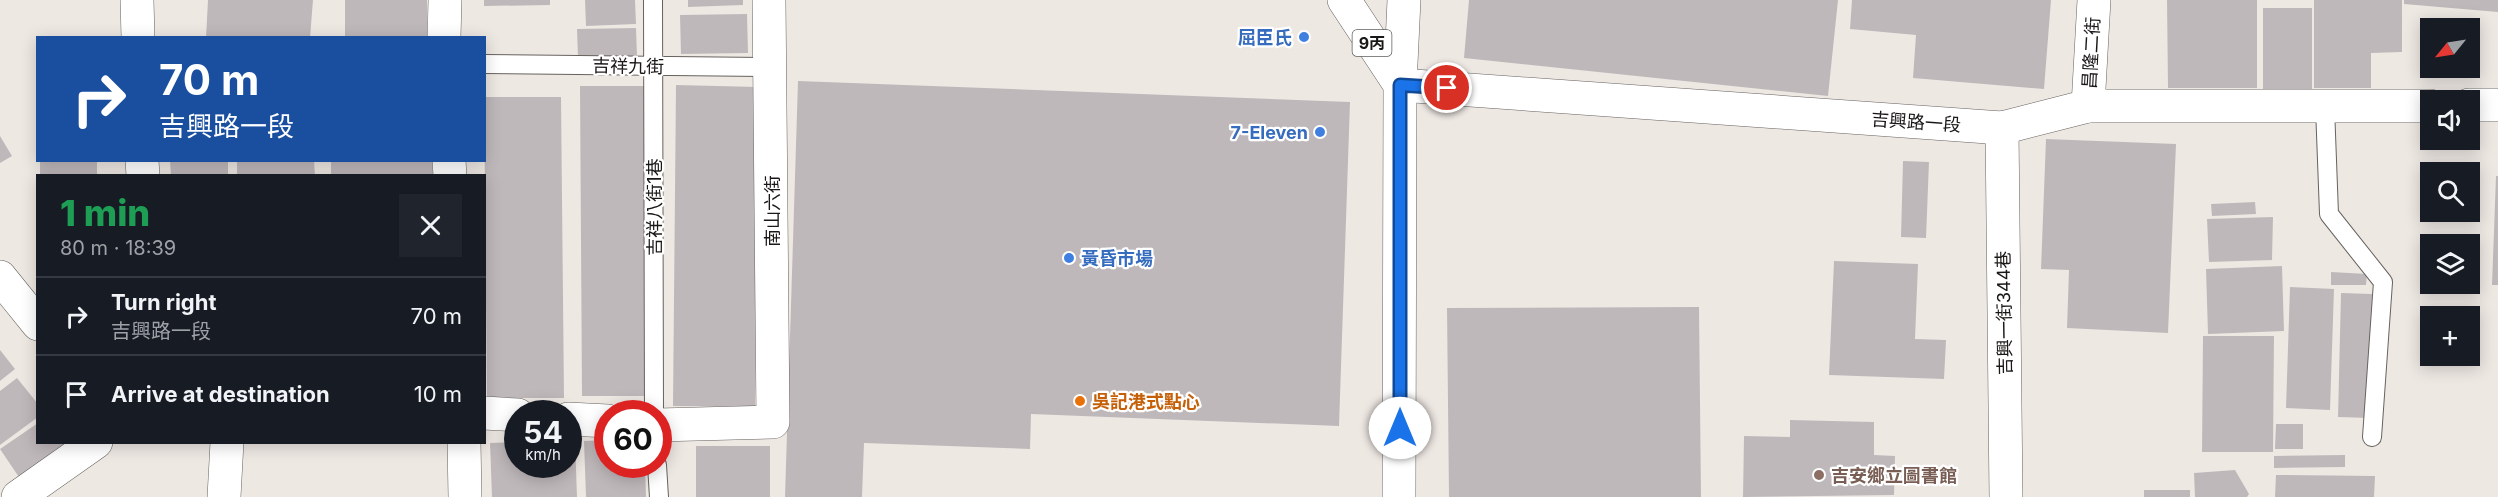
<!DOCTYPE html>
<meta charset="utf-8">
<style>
body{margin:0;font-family:Inter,"Noto Sans TC",sans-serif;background:#20242c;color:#f1f3f6;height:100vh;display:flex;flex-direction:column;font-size:22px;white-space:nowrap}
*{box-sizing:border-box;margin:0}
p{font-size:20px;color:#9ea1a6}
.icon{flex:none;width:33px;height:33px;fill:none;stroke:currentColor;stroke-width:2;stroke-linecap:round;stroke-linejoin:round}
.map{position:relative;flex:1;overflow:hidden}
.panel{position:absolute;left:36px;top:174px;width:450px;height:270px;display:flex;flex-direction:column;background:#171b24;border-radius:0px;box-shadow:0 3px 15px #0003}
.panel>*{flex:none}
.guide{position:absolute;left:36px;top:36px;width:450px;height:126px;border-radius:0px;box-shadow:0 3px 15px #0003;background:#1a4fa0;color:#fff;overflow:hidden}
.needle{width:39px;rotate:240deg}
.buttons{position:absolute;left:2420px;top:18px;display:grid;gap:12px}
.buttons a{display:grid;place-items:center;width:60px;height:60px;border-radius:0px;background:#171b24;box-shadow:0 3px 15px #0003;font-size:30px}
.speed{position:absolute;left:504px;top:400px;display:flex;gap:12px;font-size:30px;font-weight:700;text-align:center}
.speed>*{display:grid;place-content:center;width:78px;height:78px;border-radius:50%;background:#171b24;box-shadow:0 3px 15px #0003;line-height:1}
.speed small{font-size:15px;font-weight:400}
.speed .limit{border:9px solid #d22;background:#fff;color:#111}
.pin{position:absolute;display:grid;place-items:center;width:51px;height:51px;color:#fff;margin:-26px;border:3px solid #fff;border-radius:50%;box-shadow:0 2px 6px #0007}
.me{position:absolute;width:66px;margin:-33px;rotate:0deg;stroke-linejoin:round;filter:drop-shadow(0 0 4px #0008)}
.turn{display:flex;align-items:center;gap:21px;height:126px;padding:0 24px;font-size:27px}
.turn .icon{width:78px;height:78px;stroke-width:2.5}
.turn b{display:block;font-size:42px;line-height:51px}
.round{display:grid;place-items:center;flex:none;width:63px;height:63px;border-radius:0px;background:#20242c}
.head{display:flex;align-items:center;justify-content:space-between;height:102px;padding:0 24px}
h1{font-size:36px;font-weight:800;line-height:45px;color:#1e9e55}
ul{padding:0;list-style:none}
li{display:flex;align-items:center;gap:18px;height:78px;padding:0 24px;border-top:2px solid #363941}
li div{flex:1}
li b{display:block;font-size:22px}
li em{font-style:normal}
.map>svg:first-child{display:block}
</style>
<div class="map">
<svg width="2498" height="497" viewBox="0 0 2498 497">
<rect width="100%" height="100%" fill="#eee8e3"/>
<path fill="#bfb8bb" d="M208 0H313L310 38H206Z
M345 0H427V37L345 36Z
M484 0H550V5L484 6Z
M585 0H635L636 24 586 26Z
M688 0H743V5L688 7Z
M1469 0H1838L1828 96 1464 58Z
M1852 0H2051L2044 89 1913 78 1916 35 1850 29Z
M2167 0H2257V88H2168Z
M2314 0H2402V52L2371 53V88H2314Z
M2404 0H2498V12L2404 4Z
M2263 8H2312V92L2263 93Z
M747 14 748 53 681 54 680 15Z
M636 28 637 56 578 58 577 29Z
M798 81 1350 102 1339 426 1031 414 1030 449 864 443 862 497H785Z
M676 85 758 87 755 407 673 406Z
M580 86H645L647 396H582Z
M484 97H561L564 398H487Z
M0 136 12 156 0 163Z
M2046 139 2176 144 2168 333 2067 328 2069 270 2041 269Z
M40 160H97V176H40Z
M170 160H228V176H171Z
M237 160H314L315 176H237Z
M331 160H432L433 176H331Z
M1903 161 1929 162 1926 238 1901 237Z
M2496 176H2498V285H2492Z
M2255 202 2256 214 2212 216 2211 204Z
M2273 217 2272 260 2209 262 2207 219Z
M1834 261 1918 264 1915 339 1946 340 1944 379 1829 375Z
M2282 266 2284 331 2208 334 2206 269Z
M2331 272 2367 274 2366 285H2331Z
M2290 287 2334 289 2330 410 2286 408Z
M2341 293 2372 294 2370 418 2338 417Z
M1699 307 1701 497H1449L1447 308Z
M2203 336H2274L2273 452H2202Z
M0 350 15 369 0 381Z
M17 378 38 404V417L0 445V391Z
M1790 420 1874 422V455L1895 456 1894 495 1743 497 1744 436 1790 437Z
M38 423V442H69L25 486 0 449Z
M2276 424H2303V449H2275Z
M568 440H575L577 497H492L490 443 518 442V465H568Z
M608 440V465H645L646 497H586L584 441Z
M696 446H770V497H696Z
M2345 455V467L2274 468V456Z
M2235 470 2249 494 2247 497H2195L2194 473Z
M2276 475 2375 476 2374 497H2275Z
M2144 490H2190V497H2144Z"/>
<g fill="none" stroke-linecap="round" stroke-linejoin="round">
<defs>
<path id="lane" d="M653 0 654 414
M484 64 772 67
M2325 107 2329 214 2383 282 2372 437
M657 465 659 497"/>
<path id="street" d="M137 0 138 38
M444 38 445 0
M2088 106 2094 0
M2002 128 2006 497
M142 160 143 176
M449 160 450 176
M0 277 38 324
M484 413 518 415
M568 419 608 421
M658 425 773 422 769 0
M464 442 465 497
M18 497 96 442
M224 497 227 442"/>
<path id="secondary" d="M1404 0 1400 85 2002 128 2088 106H2430
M2469 105H2498"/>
<path id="primary" d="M1344 0 1400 85 1399 497"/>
</defs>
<use href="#lane" stroke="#66625e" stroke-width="20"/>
<use href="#street" stroke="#66625e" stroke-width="34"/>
<use href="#secondary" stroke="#66625e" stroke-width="34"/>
<use href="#primary" stroke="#66625e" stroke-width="34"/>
<use href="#lane" stroke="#fff" stroke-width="18"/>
<use href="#street" stroke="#fff" stroke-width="33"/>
<use href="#secondary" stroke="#fff" stroke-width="33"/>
<use href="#primary" stroke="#fff" stroke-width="33"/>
</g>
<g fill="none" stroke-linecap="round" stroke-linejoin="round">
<defs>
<path id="route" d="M1400 428V85L1447 88"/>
</defs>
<use href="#route" stroke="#114b97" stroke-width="15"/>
<use href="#route" stroke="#1a73e8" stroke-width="10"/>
</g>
<g fill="#3f7fe0" stroke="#fff" stroke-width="2">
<circle cx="1304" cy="37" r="6"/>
<circle cx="1320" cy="132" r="6"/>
<circle cx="1069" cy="258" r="6"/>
</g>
<circle fill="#e8710a" stroke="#fff" stroke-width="2" cx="1080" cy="401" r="6"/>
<circle fill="#8d6e63" stroke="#fff" stroke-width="2" cx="1819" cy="475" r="6"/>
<g text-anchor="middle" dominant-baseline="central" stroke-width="4.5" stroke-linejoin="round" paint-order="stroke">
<rect fill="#fff" stroke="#5e5d5c" stroke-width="1.5" x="1352.5" y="30" width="39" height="26" rx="4.5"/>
<g font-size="16" font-weight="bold" fill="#191816">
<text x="1372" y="43">9丙</text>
</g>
<g font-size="18" font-weight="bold" fill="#366cbe" stroke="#fff" text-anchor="end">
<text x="1292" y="37">屈臣氏</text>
<text x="1308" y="132">7-Eleven</text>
<text x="1081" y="258" text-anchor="start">黃昏市場</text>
</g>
<g font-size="18" fill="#191816" stroke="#fff">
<text transform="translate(2091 53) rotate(-87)">昌隆二街</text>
<text transform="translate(628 66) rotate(1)">吉祥九街</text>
<text transform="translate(1916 122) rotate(4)">吉興路一段</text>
<text transform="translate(654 207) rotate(-90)">吉祥八街1巷</text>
<text transform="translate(772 211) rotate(-90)">南山六街</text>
<text transform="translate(2004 313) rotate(-91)">吉興一街344巷</text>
</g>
<g font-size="18" font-weight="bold" fill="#c56008" stroke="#fff" text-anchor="start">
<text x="1092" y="401">吳記港式點心</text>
</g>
<g font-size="18" font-weight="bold" fill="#785e54" stroke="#fff" text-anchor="start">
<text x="1831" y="475">吉安鄉立圖書館</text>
</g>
</g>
</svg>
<div class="buttons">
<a><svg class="needle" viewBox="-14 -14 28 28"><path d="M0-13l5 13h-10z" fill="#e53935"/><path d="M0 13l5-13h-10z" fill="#9ea1a6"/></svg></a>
<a><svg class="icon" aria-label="sound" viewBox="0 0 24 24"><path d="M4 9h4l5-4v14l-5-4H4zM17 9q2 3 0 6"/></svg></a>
<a><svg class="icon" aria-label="search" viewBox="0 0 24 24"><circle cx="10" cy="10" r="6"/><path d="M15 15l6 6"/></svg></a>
<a><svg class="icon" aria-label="layers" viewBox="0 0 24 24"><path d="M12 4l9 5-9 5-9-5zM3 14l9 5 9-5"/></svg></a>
<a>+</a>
</div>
<div class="speed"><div>54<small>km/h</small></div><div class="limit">60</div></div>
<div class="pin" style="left:1447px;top:88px;background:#d93025"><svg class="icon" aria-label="arrive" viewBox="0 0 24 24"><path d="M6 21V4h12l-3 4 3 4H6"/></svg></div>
<svg class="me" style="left:1400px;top:428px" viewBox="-20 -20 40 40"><circle r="19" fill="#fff"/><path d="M0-13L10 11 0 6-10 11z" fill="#1a73e8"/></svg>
<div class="guide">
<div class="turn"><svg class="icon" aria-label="right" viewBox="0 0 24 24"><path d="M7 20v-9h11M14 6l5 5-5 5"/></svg><div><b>70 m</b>吉興路一段</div></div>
</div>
<section class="panel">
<div class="head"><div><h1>1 min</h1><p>80 m · 18:39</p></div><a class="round"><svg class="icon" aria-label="close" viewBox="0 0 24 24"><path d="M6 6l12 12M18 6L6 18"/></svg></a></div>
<ul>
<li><svg class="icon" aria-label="right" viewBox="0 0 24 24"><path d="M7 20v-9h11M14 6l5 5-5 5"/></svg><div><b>Turn right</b><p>吉興路一段</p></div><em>70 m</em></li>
<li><svg class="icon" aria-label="arrive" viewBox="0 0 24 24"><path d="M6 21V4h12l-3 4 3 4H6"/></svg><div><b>Arrive at destination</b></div><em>10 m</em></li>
</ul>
</section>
</div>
